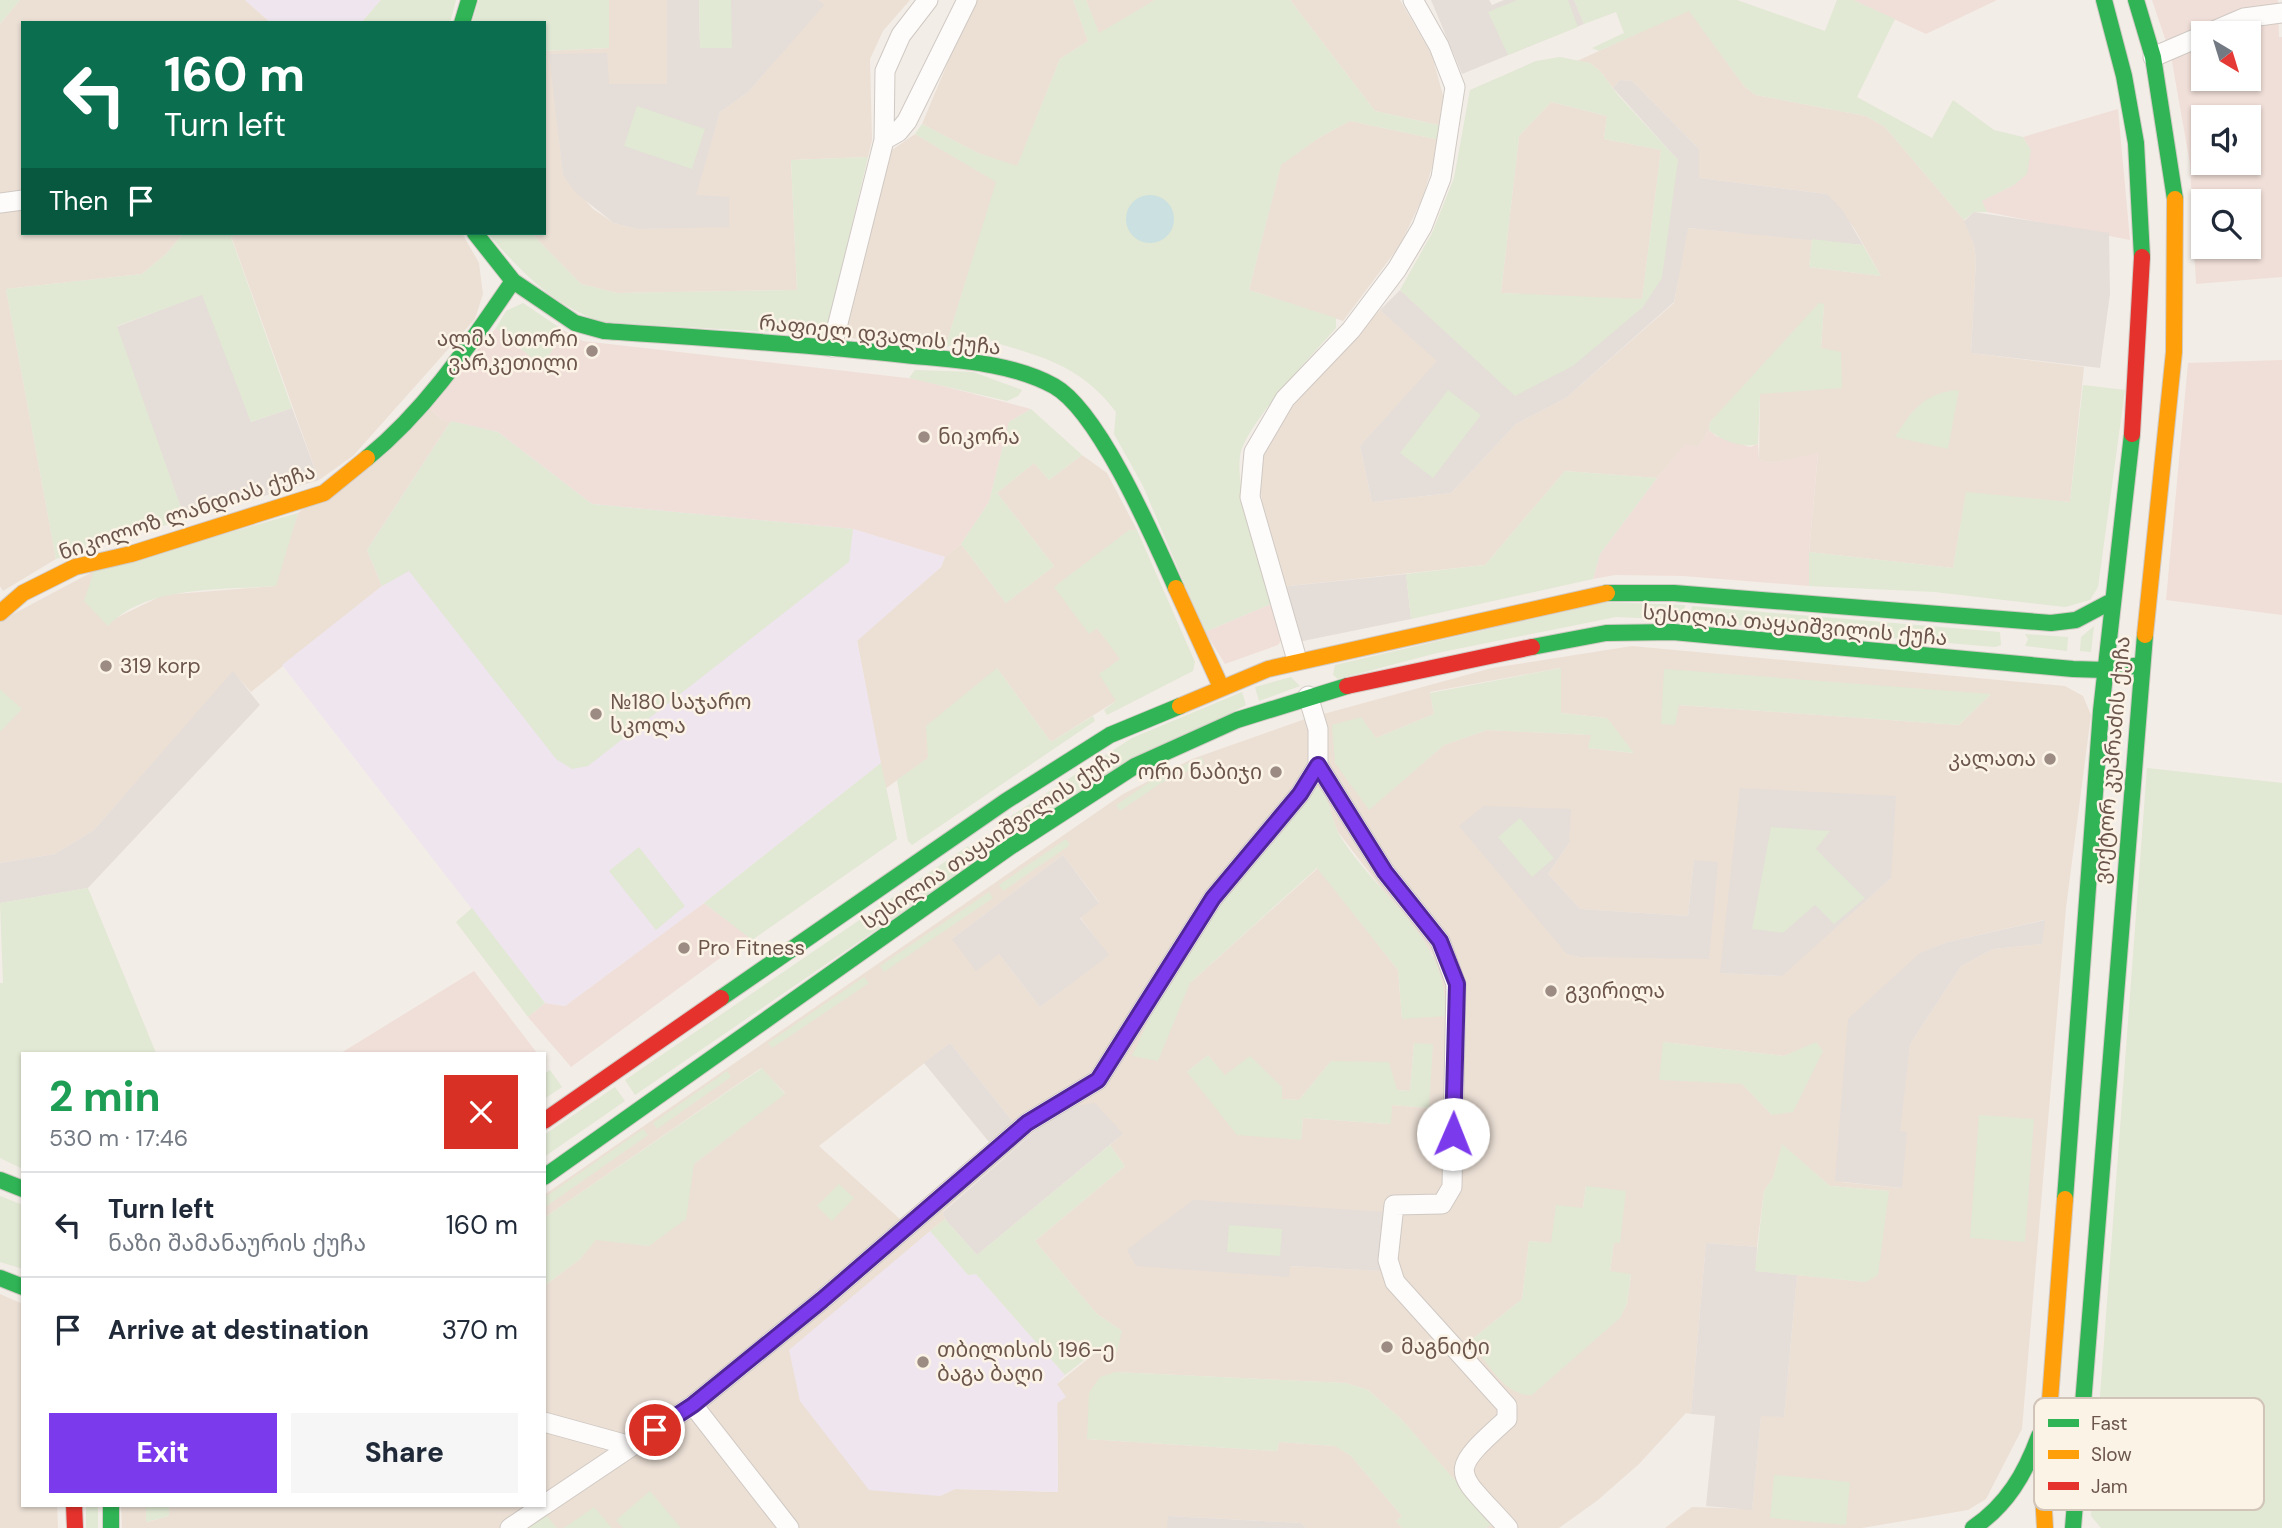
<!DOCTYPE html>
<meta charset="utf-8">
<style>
body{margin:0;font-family:"DM Sans","Noto Sans Georgian",sans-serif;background:#f6f6f7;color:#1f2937;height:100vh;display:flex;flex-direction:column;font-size:26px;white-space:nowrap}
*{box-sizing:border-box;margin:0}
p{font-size:23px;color:#747a83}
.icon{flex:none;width:38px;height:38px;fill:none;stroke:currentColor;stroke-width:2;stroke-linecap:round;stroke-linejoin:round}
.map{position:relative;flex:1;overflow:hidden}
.drawer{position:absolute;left:21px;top:1052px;width:525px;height:455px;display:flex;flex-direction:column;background:#fff;border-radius:0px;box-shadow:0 2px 5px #0004}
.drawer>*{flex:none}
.hud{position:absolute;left:21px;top:21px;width:525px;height:214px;border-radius:0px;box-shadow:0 2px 5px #0004;background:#0b6e4f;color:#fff;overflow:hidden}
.needle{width:46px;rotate:142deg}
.tools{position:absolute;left:2191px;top:21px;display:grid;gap:14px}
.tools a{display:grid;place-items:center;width:70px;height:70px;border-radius:0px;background:#fff;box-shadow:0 2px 5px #0004;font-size:35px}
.pin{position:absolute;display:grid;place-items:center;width:60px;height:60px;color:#fff;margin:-30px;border:4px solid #fff;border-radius:50%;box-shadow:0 2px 7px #0007}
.me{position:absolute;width:77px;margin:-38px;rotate:1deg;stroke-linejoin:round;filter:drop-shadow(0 0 5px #0008)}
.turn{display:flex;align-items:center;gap:24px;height:147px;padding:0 28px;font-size:32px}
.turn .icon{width:91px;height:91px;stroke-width:2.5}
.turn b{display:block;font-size:49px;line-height:60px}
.then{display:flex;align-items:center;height:66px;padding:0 28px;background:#0003;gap:14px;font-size:26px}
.round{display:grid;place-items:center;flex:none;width:74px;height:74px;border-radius:0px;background:#f6f6f7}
.head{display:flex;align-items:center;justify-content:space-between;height:119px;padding:0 28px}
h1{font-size:42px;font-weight:800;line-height:52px;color:#1e9e55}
.button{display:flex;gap:14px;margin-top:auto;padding:14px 28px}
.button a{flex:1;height:80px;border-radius:0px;background:#7c3aed;color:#fff;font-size:28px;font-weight:800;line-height:80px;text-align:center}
.button a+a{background:#f6f6f7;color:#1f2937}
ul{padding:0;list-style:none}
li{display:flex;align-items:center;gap:21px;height:105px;padding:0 28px;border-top:2px solid #e0e1e3}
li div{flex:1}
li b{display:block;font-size:26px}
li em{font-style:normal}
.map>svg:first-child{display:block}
</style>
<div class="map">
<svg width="2282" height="1528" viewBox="0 0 2282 1528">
<rect width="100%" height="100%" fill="#f3ede7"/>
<path fill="#ece0d5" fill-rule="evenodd" d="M20 0H245L271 23H23V192L0 195V24Z
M609 0H667L668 84H609L550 54 563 175 593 209 614 223 637 229 729 226 695 195 720 112 748 92 823 5 818 0H910L883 31 870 59 872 140 868 157 791 160 797 290 617 293 581 284 531 233H544V51L609 48Z
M974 0H1073L1088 41 1060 59 1017 167 978 153 922 124Z
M1086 0H1155L1099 34Z
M1290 0H1400L1432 55 1445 103 1443 126 1375 111Z
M1689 10 1744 86 1756 95 1866 116 1885 127 1964 220 1974 244 1976 260 1971 353 2084 367 2070 502 1966 493 1953 568 1809 552 1818 454 1772 463 1759 460 1760 394 1821 348 1824 304 1710 422 1709 430 1698 447 1685 445 1657 478 1565 471 1485 565 1280 587 1262 503 1259 473 1263 449 1292 407 1380 310 1438 361 1360 446 1372 502 1451 493 1516 424 1566 398 1674 303 1687 228 1812 239 1809 267 1881 276 1854 228 1827 194 1698 178 1699 149 1632 81 1620 80 1613 88 1600 71 1590 63 1577 61Z
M1551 102 1607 116 1604 139 1661 150 1642 300 1501 293 1519 136Z
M1350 121 1440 140 1423 197 1400 245 1343 321 1249 290 1281 164 1320 137Z
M915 134 997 182 945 348 849 338 844 328 889 152Z
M23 205V233H184L166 254 142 274 6 289 56 559 3 591 0 586V207Z
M241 233H462L479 263 483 294 475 319 353 456 319 480 231 236Z
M429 407 442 420 451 421 367 550 382 586 251 692 233 672 94 830 55 854 0 863V621L94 571 114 619 163 595 275 586 298 513Z
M1082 455 1107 473 1137 530 1089 633 1097 628 1121 659 1116 701 1051 742 997 668 928 758 885 789 857 640 941 567 945 557 961 544 1006 603 1054 566 997 493 1034 463 1049 480Z
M1632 646 2065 686 2083 696 2091 715 2066 908 2022 1429 1986 1499 1968 1510 1862 1528H1665L1692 1507 1752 1509 1761 1415 1784 1417 1797 1275 1866 1282 1889 1191 1830 1186 1782 1145 1773 1178 1764 1191 1757 1247 1706 1243 1691 1414 1686 1413 1639 1464 1598 1500 1559 1528H1486L1492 1523 1401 1419 1368 1390 1346 1383 1115 1372 1087 1439 1277 1451 1279 1442 1336 1446 1351 1456 1402 1516 1396 1521 1402 1528H1306L1301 1523 1169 1516 1167 1528H122L121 1505H146L147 1522 169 1516V1505H544V1286L580 1259 596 1239 649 1246 694 1164 785 1093 761 1068 544 1218V1195L1123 794 1192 759 1305 719 1492 668ZM1560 668 1561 713 1607 718 1633 753 1588 748 1592 735 1487 730 1444 745 1369 809 1360 717 1376 738 1434 714 1430 692ZM1991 694 1959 725 1679 705ZM1322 791 1338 832 1433 955 1402 1018 1398 970 1318 868 1190 983ZM1484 806 1569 843 1548 874 1580 909 1688 916 1694 860 1709 958 1580 957 1567 954ZM1063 855 1099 902 1080 917 1108 955 1040 1007 999 954 952 939ZM1891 878 1781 976 1720 973ZM2044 920 2042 944 1993 949 1961 966 1910 1044 1899 1131 1901 1188 1842 1182 1921 953 1948 942ZM1663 1042 1784 1056 1816 1043 1772 1115 1742 1084ZM950 1043 1013 1122 900 1219 819 1146ZM1414 1043 1429 1108 1392 1105 1390 1124 1303 1118 1301 1139 1187 1072 1208 1055 1225 1076 1282 1099 1299 1100 1331 1061 1397 1090 1410 1091ZM1061 1108 1123 1134 1110 1145 1125 1166 1035 1241 1097 1314 1122 1331 1057 1384 1058 1492 955 1489 940 1496 930 1231 945 1219 943 1211ZM1586 1186 1619 1243 1614 1242 1610 1272 1631 1275 1627 1304 1619 1318 1470 1341 1522 1299 1529 1241 1551 1243 1583 1208ZM1193 1200 1382 1271 1289 1266V1277Z
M0 1294 23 1304V1505H57L58 1528H0Z"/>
<path fill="#f0dfd8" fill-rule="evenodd" d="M1853 0H1997L1926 34Z
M2152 0H2278L2279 37H2282V277L2196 284 2190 164 2171 56ZM2203 33H2249V79H2203ZM2203 117H2249V163H2203ZM2203 201H2249V247H2203Z
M2118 109 2130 240 1987 212 1981 201 2014 185 2031 150 2023 137Z
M496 328 563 330 583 341 916 379 1031 409 1009 422 989 502 961 544 945 557 853 529 592 504 498 432 442 420 429 407Z
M2282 360V615L2166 600 2188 363Z
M1709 430 1716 436 1750 447 1758 444 1759 460 1772 463 1818 453 1809 552V586L1683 576 1615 575 1593 579 1600 554 1657 478 1685 444 1698 447Z
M1273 603 1283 638 1278 645 1225 664 1205 632Z
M704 903 749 937 571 1067 528 1017 545 1003 565 1006Z
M474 971 537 1053H341Z"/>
<path fill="#e5ddd8" d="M667 0H699L700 48 731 47V0H818L824 5 748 92 720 112 696 195 729 197V227L637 229 614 223 576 193 563 175 549 54 607 53 609 84H667Z
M1431 0H1489L1492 5 1504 0H1574L1584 24 1462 74Z
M1620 80 1632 81 1699 149V178L1827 194 1843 211 1863 245 1688 228 1674 302 1566 398 1516 424 1451 493 1372 502 1360 446 1437 361 1380 310 1400 290 1515 395 1643 307 1678 160 1613 88Z
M1974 212 2109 233 2110 294 2100 368 1971 353 1976 260 1974 244 1964 221Z
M203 294 251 422 292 408 319 480 185 519 116 327Z
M1406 574 1411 619 1298 642 1280 587Z
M233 671 260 705 88 888 0 903V863L55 854 94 830Z
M1740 788 1896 796 1891 878 1782 976 1720 973Z
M1484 806 1571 809 1569 843 1548 874 1580 909 1688 916 1694 860 1718 862 1709 959 1580 957 1567 954 1459 826Z
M1063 855 1099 903 1080 918 1109 955 1040 1007 999 954 976 971 952 939Z
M2045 920 2042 944 1993 949 1961 966 1910 1044 1900 1131 1907 1132 1902 1188 1835 1181 1848 1019 1920 953 1948 942Z
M950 1043 1013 1122 989 1142 924 1063Z
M1095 1103 1123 1134 977 1255 945 1219 943 1212 1061 1108Z
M1193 1200 1386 1212 1382 1271 1290 1266 1289 1277 1136 1266 1127 1250Z
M1706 1243 1757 1247 1756 1271 1797 1275 1784 1417 1761 1416 1752 1510 1706 1506 1715 1416 1691 1414Z
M1168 1516 1301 1523 1306 1528H1167Z"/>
<path fill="#efe5ee" d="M245 0H381L361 23H271Z
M451 421 498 432 592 504 853 529 945 557 941 567 857 641 881 763 704 903 565 1006 545 1003 282 665 382 586 367 550Z
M930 1231 968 1275 976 1274 1065 1375 1057 1384 1066 1397 1057 1403 1058 1492 955 1489 940 1496 869 1490 800 1401 789 1350Z"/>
<path fill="#e1e8d3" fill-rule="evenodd" d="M0 0H20L0 24Z
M381 0H456L450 23H361Z
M479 0H609V48L544 51V23H472Z
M699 0H731L732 48H700Z
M1073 0H1086L1099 33 1155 0H1290L1375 111 1443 126 1440 140 1350 121 1320 137 1281 165 1249 290 1336 318V328C1313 354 1245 425 1240 456 1235 493 1262 566 1273 603L1205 632 1143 486 1114 434 1116 412C1086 372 1054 360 1007 346 997 343 981 336 970 337 962 338 952 345 945 348L996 182 915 134 922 124 978 153 1017 166 1060 59 1088 41Z
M1517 0H1568L1578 27 1508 55 1488 12Z
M1574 0H1737L1825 31 1837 0H1853L1895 19 1857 97 1932 138 1953 100 1994 130 2023 137 2031 150 2027 174 2014 185 1982 201 1987 212H1974L1964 220 1885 127 1866 116 1756 95 1744 86 1689 11 1599 51 1592 48 1624 33 1616 12 1584 24Z
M1560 57 1590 63 1600 71 1618 95 1678 160 1662 278 1643 307 1573 366 1515 396 1400 290 1432 233 1454 178 1470 90 1536 61ZM1551 102 1607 116 1604 139 1661 150 1642 299 1501 293 1519 136Z
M637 106 705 129 692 169 624 146Z
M868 157 826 335 601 322C549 302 523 273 487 233H531L581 284 617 293 797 290 791 160Z
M184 233H241L231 237 292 408 251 422 202 295 117 326 185 519 56 559 6 289 142 274 166 254Z
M1812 239 1863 245 1881 276 1809 267Z
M523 303 563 330 543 367 496 328 506 311Z
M1819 303 1824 304 1821 348 1841 352 1842 388 1760 394 1758 444C1744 449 1720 440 1709 430L1710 422Z
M915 370 973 372 1022 390 1018 396 1007 401 909 378Z
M2083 385 2125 390 2098 587 2090 600 2065 607 1935 592 1809 586V552L1953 568 1966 492 2070 502Z
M1448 390 1481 415 1433 478 1400 453Z
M1959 390 1948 449 1895 437C1912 410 1925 392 1959 390Z
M1031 409 1082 455 1049 480 1034 463 997 493 1054 566 1006 603 961 544 989 502 1009 422Z
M451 421 498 432 592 504 853 529 849 562 588 766 572 769 556 759 409 571 382 586 367 550Z
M1565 471 1657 478 1600 554 1593 579 1411 619 1406 574 1485 565Z
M298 513 276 586C224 590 145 585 108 626L84 601 94 571Z
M1129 530H1137L1195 662 1193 671 1107 715 1104 710 1116 701 1099 674 1120 659 1097 628 1089 634 1054 587Z
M1605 602 1685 605 1684 620 1616 617 1437 653 1338 679 1333 675 1335 665Z
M1692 606 2000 632 2001 645 1995 647 1690 621Z
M2094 626 2091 652 2080 651 2081 637Z
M2025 634 2068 637 2067 651 2025 646 2028 639Z
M997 668 1051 742 1093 716 1095 721 912 845 908 841 897 780 928 758 926 726Z
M1561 668V713L1607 718 1634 753 1588 748 1591 735 1487 730 1444 745 1369 810 1335 763 1332 725 1361 717 1376 738 1434 714 1430 693Z
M1664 669 1991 694 1959 725 1679 705 1675 725 1661 724Z
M1291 677 1300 686 1259 701 1255 687Z
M0 689 22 709 0 732Z
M1242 692 1246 705 1016 829 1011 816 1132 738Z
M1202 757 1204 764 1161 783 1120 811 1116 805 1157 777Z
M881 763 897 839 752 940 704 903Z
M2147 768 2282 783V1528H2101L2091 1516Z
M1316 786C1331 796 1331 819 1339 834 1365 878 1413 914 1434 959 1443 978 1445 996 1447 1016L1402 1019 1398 970 1317 868 1190 983 1158 1061 1132 1056 1180 953Z
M1520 818 1554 858 1532 877 1498 837Z
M1771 827 1830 831 1816 849 1865 898 1834 924 1815 905 1783 933 1752 929Z
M1066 839 1070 845 1003 891 999 885Z
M968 846 977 856V861L635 1095 625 1080Z
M639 847 685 906 656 930 609 871Z
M88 888 156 1053 23 1054V1169L0 1158V983H3L0 903Z
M989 892 993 898 884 972 880 966Z
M472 908 545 1003 528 1017 456 922Z
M864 977 869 983 772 1048 768 1043Z
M1663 1042 1784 1056 1816 1042 1823 1051 1793 1112 1772 1115 1742 1084 1659 1080Z
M1414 1043 1433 1044 1429 1108 1392 1105 1391 1124 1303 1118 1301 1140 1237 1135 1187 1072 1208 1055 1225 1075 1250 1056 1282 1087V1099L1299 1100 1331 1061 1389 1062 1397 1090 1410 1091Z
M762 1068 785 1094 694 1164 686 1219 649 1246 596 1240 580 1259 544 1286V1218Z
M550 1070 562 1087 544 1099V1074Z
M727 1071 731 1077 657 1129 653 1123Z
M615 1087 625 1101 544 1157V1135Z
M1979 1115 2034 1119 2025 1242 1970 1238Z
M643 1129 648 1135 544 1208V1198Z
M1782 1144 1830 1186 1889 1191 1878 1275 1866 1282 1755 1271 1764 1191 1773 1178Z
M1110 1145 1125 1166 1035 1241 1097 1314 1122 1331 1117 1352 1098 1349 1065 1375 976 1274 968 1275 930 1231 945 1219 977 1255Z
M839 1184 854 1198 832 1221 817 1206Z
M1586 1186 1626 1191 1620 1243H1614L1610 1271 1631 1274 1627 1304 1620 1318 1532 1395C1505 1397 1486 1361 1470 1341L1522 1299 1529 1241 1551 1243 1556 1205 1583 1208Z
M0 1196 23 1205V1269L0 1262Z
M1229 1225 1282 1229 1280 1256 1227 1252Z
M1115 1372 1346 1383 1368 1390 1401 1419 1493 1523 1486 1528H1402L1396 1521 1402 1516 1351 1456 1335 1446 1279 1442 1277 1451 1087 1439 1089 1393 1100 1377Z
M1774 1475 1850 1482 1846 1525 1770 1518Z
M650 1491 681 1528H623L616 1520Z
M86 1505H98V1528H86Z
M146 1505H169V1516L146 1522Z
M594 1507 612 1528H564Z
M545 1514 557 1528H526Z"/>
<path fill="#cae0e1" d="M1126 219a24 24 0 1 1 48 0a24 24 0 1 1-48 0Z"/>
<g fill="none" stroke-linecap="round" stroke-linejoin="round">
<defs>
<path id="street" d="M2153 57 2244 18 2282 13
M884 140 898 132 907 121 967 0
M0 203 23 200
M832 347 884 140 885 71 901 35 928 0
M1297 660 1250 497 1254 452 1285 399 1351 330 1397 269 1422 227 1441 178 1455 87 1439 46 1413 0
M1318 765 1385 872 1440 941 1456 984 1452 1187 1442 1204 1394 1205 1388 1260 1395 1282 1507 1406V1419C1445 1475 1455 1469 1508 1528
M693 1405 789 1528
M544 1422 631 1446
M544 1505 693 1405 822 1300 1027 1123 1098 1080 1213 898 1300 794 1318 765V729L1308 696
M510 1528 544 1505"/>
<path id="fast" d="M2104 0 2124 76 2136 143 2142 257
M2136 0 2153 57 2175 199
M462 23 469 0
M475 233 513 281 575 323 604 331C704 338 805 344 905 355 952 360 1011 362 1054 386 1099 411 1154 539 1176 588
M367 458C428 408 469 345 513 281
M1607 593H1674L2051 623 2076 620 2112 601
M1532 647 1606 633 1673 632 2073 669 2105 670 2141 665
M721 998 1006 801 1110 735 1180 706
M544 1177 1010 847 1135 766 1237 720 1347 686
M0 1180 23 1189
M2065 1199 2101 711 2132 434
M0 1278 23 1287
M111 1505V1528
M1973 1528C2007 1505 2025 1474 2039 1436
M2073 1528 2145 635"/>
<path id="slow" d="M1176 588 1221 687
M0 613 23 593 75 567 131 554 324 493 367 458
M2145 635 2174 352 2175 199
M1180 706 1268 669 1607 593
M2045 1528 2043 1494 2065 1199"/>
<path id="jam" d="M2132 434 2142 257
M1347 686 1532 647
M544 1121 721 998
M74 1505 75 1528"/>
</defs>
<use href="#street" stroke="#d0c9c3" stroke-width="21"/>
<use href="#fast" stroke="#d2cac4" stroke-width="18"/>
<use href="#slow" stroke="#d2cac4" stroke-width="18"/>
<use href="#jam" stroke="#d2cac4" stroke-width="18"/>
<use href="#street" stroke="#fdfcfb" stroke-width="19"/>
<use href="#fast" stroke="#30b455" stroke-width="16"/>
<use href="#slow" stroke="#ff9f0a" stroke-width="16"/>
<use href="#jam" stroke="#e5322d" stroke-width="16"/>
</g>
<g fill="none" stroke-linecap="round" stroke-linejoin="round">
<defs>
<path id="route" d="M655 1430 693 1405 822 1300 1027 1123 1098 1080 1213 898 1300 794 1318 765 1385 872 1440 941 1457 984 1453 1134"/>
</defs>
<use href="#route" stroke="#51269a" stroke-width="18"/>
<use href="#route" stroke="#7c3aed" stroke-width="12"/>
</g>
<g fill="#9b8b82" stroke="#fcf3e7" stroke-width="2.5">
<circle cx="592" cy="351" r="7"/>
<circle cx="924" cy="437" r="7"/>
<circle cx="106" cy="666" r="7"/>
<circle cx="596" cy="714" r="7"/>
<circle cx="2050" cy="759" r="7"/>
<circle cx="1276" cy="772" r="7"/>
<circle cx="684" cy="948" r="7"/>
<circle cx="1551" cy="991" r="7"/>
<circle cx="1387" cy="1347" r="7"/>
<circle cx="923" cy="1362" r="7"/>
</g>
<g text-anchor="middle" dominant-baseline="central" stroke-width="5" stroke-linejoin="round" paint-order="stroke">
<g font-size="21" fill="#6c564c" stroke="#fcf3e7">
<text transform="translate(880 335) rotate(6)">რაფიელ დვალის ქუჩა</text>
<text transform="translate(187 512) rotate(-18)">ნიკოლოზ ლანდიას ქუჩა</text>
<text transform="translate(1795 625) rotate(5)">სესილია თაყაიშვილის ქუჩა</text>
<text transform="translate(2112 760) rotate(-85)">ვიქტორ კუპრაძის ქუჩა</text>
<text transform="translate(991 839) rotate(-34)">სესილია თაყაიშვილის ქუჩა</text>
</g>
<g font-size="21" fill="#6c564c" stroke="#fcf3e7" text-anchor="start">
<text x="578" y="339" text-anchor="end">ალმა სთორი<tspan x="578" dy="24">ვარკეთილი</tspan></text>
<text x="938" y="437">ნიკორა</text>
<text x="120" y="666">319 korp</text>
<text x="610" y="702">№180 საჯარო<tspan x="610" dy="24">სკოლა</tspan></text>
<text x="2036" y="759" text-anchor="end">კალათა</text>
<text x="1262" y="772" text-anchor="end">ორი ნაბიჯი</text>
<text x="698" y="948">Pro Fitness</text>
<text x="1565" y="991">გვირილა</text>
<text x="1401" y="1347">მაგნიტი</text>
<text x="937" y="1350">თბილისის 196-ე<tspan x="937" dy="24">ბაგა ბაღი</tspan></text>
</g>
</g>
<rect x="2034" y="1398" width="230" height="112" rx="10" fill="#fcf3e7" stroke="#d1c4b8" stroke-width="2"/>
<rect x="2048" y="1419" width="31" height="8" fill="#30b455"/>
<rect x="2048" y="1450" width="31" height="9" fill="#ff9f0a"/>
<rect x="2048" y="1482" width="31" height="8" fill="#e5322d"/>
<g font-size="19" fill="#6c564c">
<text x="2091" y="1430">Fast</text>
<text x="2091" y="1461">Slow</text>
<text x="2091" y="1493">Jam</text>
</g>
</svg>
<div class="tools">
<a><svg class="needle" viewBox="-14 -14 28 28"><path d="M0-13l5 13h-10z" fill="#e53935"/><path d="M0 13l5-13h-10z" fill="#747a83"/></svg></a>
<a><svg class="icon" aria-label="sound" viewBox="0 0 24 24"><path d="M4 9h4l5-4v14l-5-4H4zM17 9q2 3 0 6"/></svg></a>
<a><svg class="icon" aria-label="search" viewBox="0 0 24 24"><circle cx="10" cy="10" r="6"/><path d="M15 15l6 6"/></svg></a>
</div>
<div class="pin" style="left:655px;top:1430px;background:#d93025"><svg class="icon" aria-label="arrive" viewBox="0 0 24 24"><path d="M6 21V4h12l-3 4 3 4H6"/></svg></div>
<svg class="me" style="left:1453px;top:1134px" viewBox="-20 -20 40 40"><circle r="19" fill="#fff"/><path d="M0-13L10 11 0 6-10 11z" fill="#7c3aed"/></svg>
<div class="hud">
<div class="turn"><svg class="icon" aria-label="left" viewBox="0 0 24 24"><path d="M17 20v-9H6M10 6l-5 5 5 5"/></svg><div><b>160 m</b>Turn left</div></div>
<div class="then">Then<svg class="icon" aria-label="arrive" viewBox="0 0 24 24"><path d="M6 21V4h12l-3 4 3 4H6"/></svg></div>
</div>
<section class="drawer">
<div class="head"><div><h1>2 min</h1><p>530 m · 17:46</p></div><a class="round" style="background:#d93025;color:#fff"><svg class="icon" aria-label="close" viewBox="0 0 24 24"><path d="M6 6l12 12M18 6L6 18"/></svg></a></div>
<ul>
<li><svg class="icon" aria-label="left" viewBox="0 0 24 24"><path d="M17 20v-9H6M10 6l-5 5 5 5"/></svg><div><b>Turn left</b><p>ნაზი შამანაურის ქუჩა</p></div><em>160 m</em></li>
<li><svg class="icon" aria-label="arrive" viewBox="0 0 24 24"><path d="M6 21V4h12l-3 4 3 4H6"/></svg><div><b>Arrive at destination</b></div><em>370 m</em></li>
</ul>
<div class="button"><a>Exit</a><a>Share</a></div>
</section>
</div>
